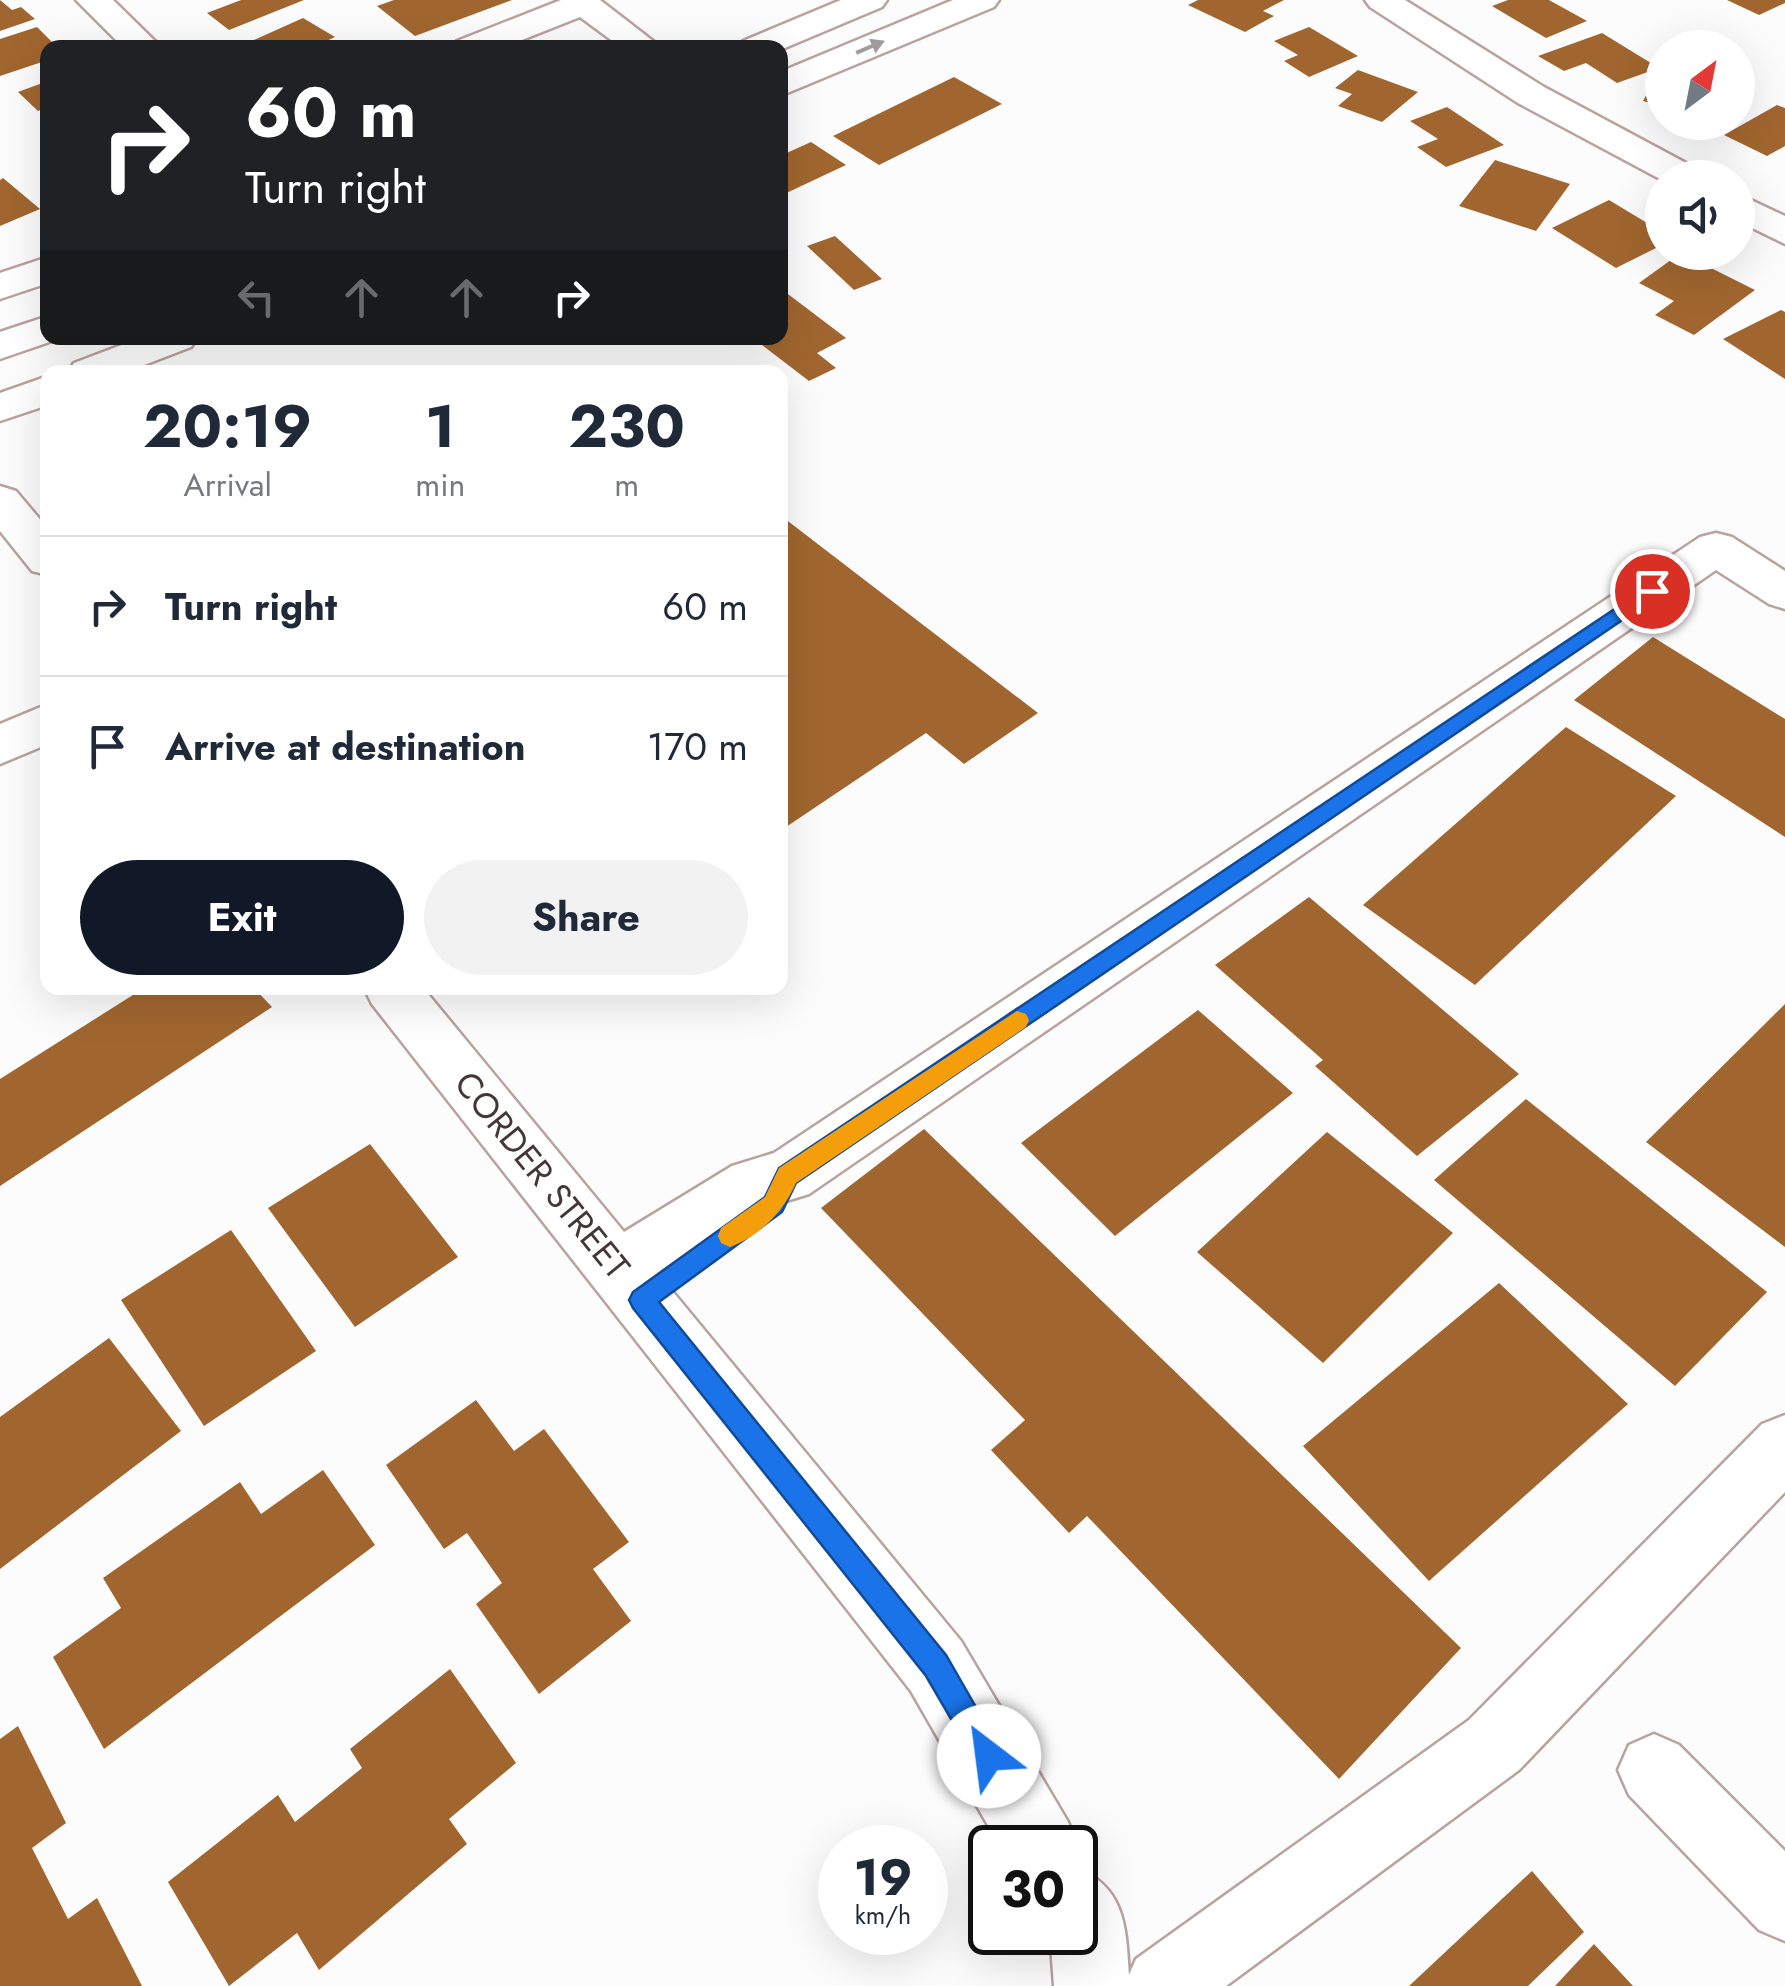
<!DOCTYPE html>
<style>
body{margin:0;font-family:Jost,sans-serif;background:#f2f2f3;color:#1f2937;height:100vh;display:flex;flex-direction:column;font-size:38px;white-space:nowrap}
*{box-sizing:border-box;margin:0}
p{font-size:32px;color:#747a83}
.icon{flex:none;width:55px;height:55px;fill:none;stroke:currentColor;stroke-width:2;stroke-linecap:round;stroke-linejoin:round}
.map{position:relative;flex:1;overflow:hidden}
.panel{position:absolute;left:40px;top:365px;width:748px;height:630px;display:flex;flex-direction:column;background:#fff;border-radius:20px;box-shadow:0 10px 40px #0002}
.panel>*{flex:none}
.banner{position:absolute;left:40px;top:40px;width:748px;height:305px;border-radius:20px;box-shadow:0 10px 40px #0002;background:#202124;color:#fff;overflow:hidden}
.needle{width:65px;rotate:32deg}
.controls{position:absolute;left:1645px;top:30px;display:grid;gap:20px}
.controls a{display:grid;place-items:center;width:110px;height:110px;border-radius:50%;background:#fff;box-shadow:0 10px 40px #0002;font-size:50px}
.speed{position:absolute;left:818px;top:1825px;display:flex;gap:20px;font-size:50px;font-weight:700;text-align:center}
.speed>*{display:grid;place-content:center;width:130px;height:130px;border-radius:50%;background:#fff;box-shadow:0 10px 40px #0002;line-height:1}
.speed small{font-size:25px;font-weight:400}
.speed .limit{border:5px solid #111;border-radius:15px;background:#fff;color:#111}
.pin{position:absolute;display:grid;place-items:center;width:85px;height:85px;color:#fff;margin:-42px;border:5px solid #fff;border-radius:50%;box-shadow:0 2px 10px #0007}
.me{position:absolute;width:110px;margin:-55px;rotate:330deg;stroke-linejoin:round;filter:drop-shadow(0 0 8px #0008)}
.turn{display:flex;align-items:center;gap:35px;height:210px;padding:0 40px;font-size:45px}
.turn .icon{width:130px;height:130px;stroke-width:2.5}
.turn b{display:block;font-size:70px;line-height:85px}
.lanes{display:flex;align-items:center;height:95px;padding:0 40px;background:#0003;justify-content:center;gap:50px;direction:ltr}
.lanes .off{opacity:.35}
.eta{display:flex;justify-content:space-evenly;align-items:center;height:170px;text-align:center}
.eta b{font-size:60px;font-weight:700;line-height:70px}
.cta{display:flex;gap:20px;margin-top:auto;padding:20px 40px}
.cta a{flex:1;height:115px;border-radius:60px;background:#111827;color:#fff;font-size:40px;font-weight:700;line-height:115px;text-align:center}
.cta a+a{background:#f2f2f3;color:#1f2937}
ul{padding:0;list-style:none}
li{display:flex;align-items:center;gap:30px;height:140px;padding:0 40px;border-top:2px solid #e0e1e3}
li div{flex:1}
li b{display:block;font-size:38px}
li em{font-style:normal}
.map>svg:first-child{display:block}
</style>
<div class="map">
<svg width="1785" height="1986" viewBox="0 0 1785 1986">
<rect width="100%" height="100%" fill="#fcfcfc"/>
<path fill="#a1662f" d="M0 0 12 10 21 7 35 19 0 31Z
M241 0H304L229 30 207 13Z
M394 0H512L415 36 377 6Z
M1198 0H1284L1263 11 1274 16 1245 32 1188 5Z
M1508 0H1549L1587 21 1546 38 1492 6Z
M1727 0H1785V3L1759 15Z
M303 18 335 37 312 48H236Z
M37 27 58 48H48V60L0 76V39Z
M1309 27 1358 56 1309 77 1284 61 1298 55 1274 41Z
M1602 33 1659 68 1617 83 1586 63 1564 71 1538 56Z
M1358 70 1418 92 1382 122 1338 106 1352 94 1335 88Z
M1657 75 1662 77V106L1643 101Z
M954 77 1002 104 879 165 833 136Z
M48 81V107L38 111 18 92Z
M1777 105 1785 108V146L1767 156 1724 135Z
M1447 107 1504 145 1446 167 1417 147 1438 139 1410 121Z
M811 142 846 165 780 196V156Z
M1495 160 1570 184 1536 231 1459 206Z
M3 178 40 209 0 226V180Z
M1609 200 1662 232V245L1616 268 1552 228Z
M835 236 882 279 854 290 807 246Z
M1682 252H1720L1703 264 1755 290 1694 335 1655 315 1674 301 1639 283Z
M780 288 846 338 817 353 836 368 809 381 753 338H780Z
M1781 310 1785 312V379L1723 339Z
M780 515 1038 713 964 764 926 733 786 827 780 822Z
M1653 637 1785 719V837L1574 700Z
M1566 727 1676 796 1475 985 1363 905Z
M1309 897 1519 1074 1417 1156 1315 1066 1323 1060 1215 965Z
M144 988H254L272 1007 0 1186V1079Z
M1785 1004V1247L1646 1142Z
M1198 1010 1293 1093 1115 1236 1021 1143Z
M1526 1099 1767 1292 1675 1386 1434 1180Z
M924 1129 1461 1648 1339 1779 1087 1516 1069 1533 991 1450 1025 1420 821 1208Z
M1327 1132 1453 1233 1323 1363 1197 1252Z
M370 1144 458 1257 355 1327 268 1208Z
M231 1230 316 1351 204 1426 121 1300Z
M1499 1283 1628 1404 1429 1581 1303 1446Z
M109 1338 181 1431 0 1569V1417Z
M476 1400 514 1451 544 1429 629 1542 593 1569 631 1621 539 1694 476 1604 502 1583 467 1533 444 1549 386 1465Z
M323 1470 375 1545 104 1749 53 1657 121 1608 103 1578 240 1482 261 1514Z
M450 1669 516 1763 449 1819 467 1844 319 1970 297 1933 229 1986 168 1882 278 1795 295 1822 362 1768 350 1749Z
M18 1726 66 1823 32 1848 68 1919 97 1898 142 1986H0V1739Z
M1532 1871 1584 1932 1528 1986H1409Z
M1594 1944 1633 1986H1555Z"/>
<g fill="none" stroke-linecap="round" stroke-linejoin="round">
<defs>
<path id="minor" d="M76 0H113L162 48H124Z
M561 0H600L662 48H622L580 17 502 48H452L457 41Z
M1365 0H1405L1544 87 1699 170 1704 178 1662 180 1518 103 1370 7Z
M1738 194 1785 216V244L1738 221Z
M48 257V283L0 299V273Z
M0 486 16 491 48 529V575L32 571 0 531Z
M1716 533 1732 537 1785 571V609L1769 604 1716 570 809 1194 767 1207 659 1275 961 1641 1068 1822 1079 1848 1075 1857V1848H1001L911 1691 372 1004 364 988H423L624 1232 732 1166 774 1153 1700 537Z
M48 704V744L0 764V724Z
M1785 1415V1492L1519 1770 1226 1986H1054L1050 1932H1075V1867C1125 1887 1126 1926 1129 1975L1136 1959 1469 1720 1762 1424Z
M1654 1734 1679 1745 1785 1851V1941L1759 1930 1629 1795 1618 1770 1629 1745Z"/>
<path id="major" d="M841 0H887L882 7 780 50 738 48 743 41Z
M953 0H999L994 7 780 96V72Z
M48 316V338H61L0 359V332Z
M140 338H197L191 347 126 372H68L74 363Z
M48 376V405L0 421V393Z"/>
</defs>
<use href="#minor" stroke="#baa29e" stroke-width="5"/>
<use href="#major" stroke="#baa29e" stroke-width="5"/>
<use href="#minor" fill="#fff" fill-rule="evenodd"/>
<use href="#major" fill="#fff" fill-rule="evenodd"/>
</g>
<defs><path id="oneway-solid" d="M-6-.8H1V-3.2L6.5 0L1 3.2V.8H-6Z" transform="scale(2.5)"/></defs>
<use fill="#a19c9b" href="#oneway-solid" transform="translate(870 47) rotate(-23)"/>
<path fill="#1a73e8" stroke="#114b97" stroke-width="2.5" d="M1652 584 1662 591 1659 595 796 1183 782 1212 659 1302 946 1655 1004 1756 999 1767 989 1771 979 1767 926 1676 633 1308 629 1300 633 1292 765 1197 779 1168Z"/>
<path fill="#f59e0b" d="M1017 1011 1026 1014 1029 1020 1026 1027 796 1183C783 1212 761 1235 730 1247L721 1243 718 1236 721 1228 765 1197 779 1168Z"/>
<g text-anchor="middle" dominant-baseline="central" stroke-width="10" stroke-linejoin="round" paint-order="stroke">
<g font-size="35" fill="#433837" stroke="#fff">
<text transform="translate(542 1175) rotate(51)">CORDER STREET</text>
</g>
</g>
</svg>
<div class="controls">
<a><svg class="needle" viewBox="-14 -14 28 28"><path d="M0-13l5 13h-10z" fill="#e53935"/><path d="M0 13l5-13h-10z" fill="#747a83"/></svg></a>
<a><svg class="icon" aria-label="sound" viewBox="0 0 24 24"><path d="M4 9h4l5-4v14l-5-4H4zM17 9q2 3 0 6"/></svg></a>
</div>
<div class="speed"><div>19<small>km/h</small></div><div class="limit">30</div></div>
<div class="pin" style="left:1652px;top:591px;background:#d93025"><svg class="icon" aria-label="arrive" viewBox="0 0 24 24"><path d="M6 21V4h12l-3 4 3 4H6"/></svg></div>
<svg class="me" style="left:989px;top:1756px" viewBox="-20 -20 40 40"><circle r="19" fill="#fff"/><path d="M0-13L10 11 0 6-10 11z" fill="#1a73e8"/></svg>
<div class="banner">
<div class="turn"><svg class="icon" aria-label="right" viewBox="0 0 24 24"><path d="M7 20v-9h11M14 6l5 5-5 5"/></svg><div><b>60 m</b>Turn right</div></div>
<div class="lanes"><svg class="icon off" aria-label="left" viewBox="0 0 24 24"><path d="M17 20v-9H6M10 6l-5 5 5 5"/></svg><svg class="icon off" aria-label="ahead" viewBox="0 0 24 24"><path d="M12 20V5M6 11l6-6 6 6"/></svg><svg class="icon off" aria-label="ahead" viewBox="0 0 24 24"><path d="M12 20V5M6 11l6-6 6 6"/></svg><svg class="icon" aria-label="right" viewBox="0 0 24 24"><path d="M7 20v-9h11M14 6l5 5-5 5"/></svg></div>
</div>
<section class="panel">
<div class="eta">
<div><b>20:19</b><p>Arrival</p></div>
<div><b>1</b><p>min</p></div>
<div><b>230</b><p>m</p></div>
</div>
<ul>
<li><svg class="icon" aria-label="right" viewBox="0 0 24 24"><path d="M7 20v-9h11M14 6l5 5-5 5"/></svg><div><b>Turn right</b></div><em>60 m</em></li>
<li><svg class="icon" aria-label="arrive" viewBox="0 0 24 24"><path d="M6 21V4h12l-3 4 3 4H6"/></svg><div><b>Arrive at destination</b></div><em>170 m</em></li>
</ul>
<div class="cta"><a>Exit</a><a>Share</a></div>
</section>
</div>
